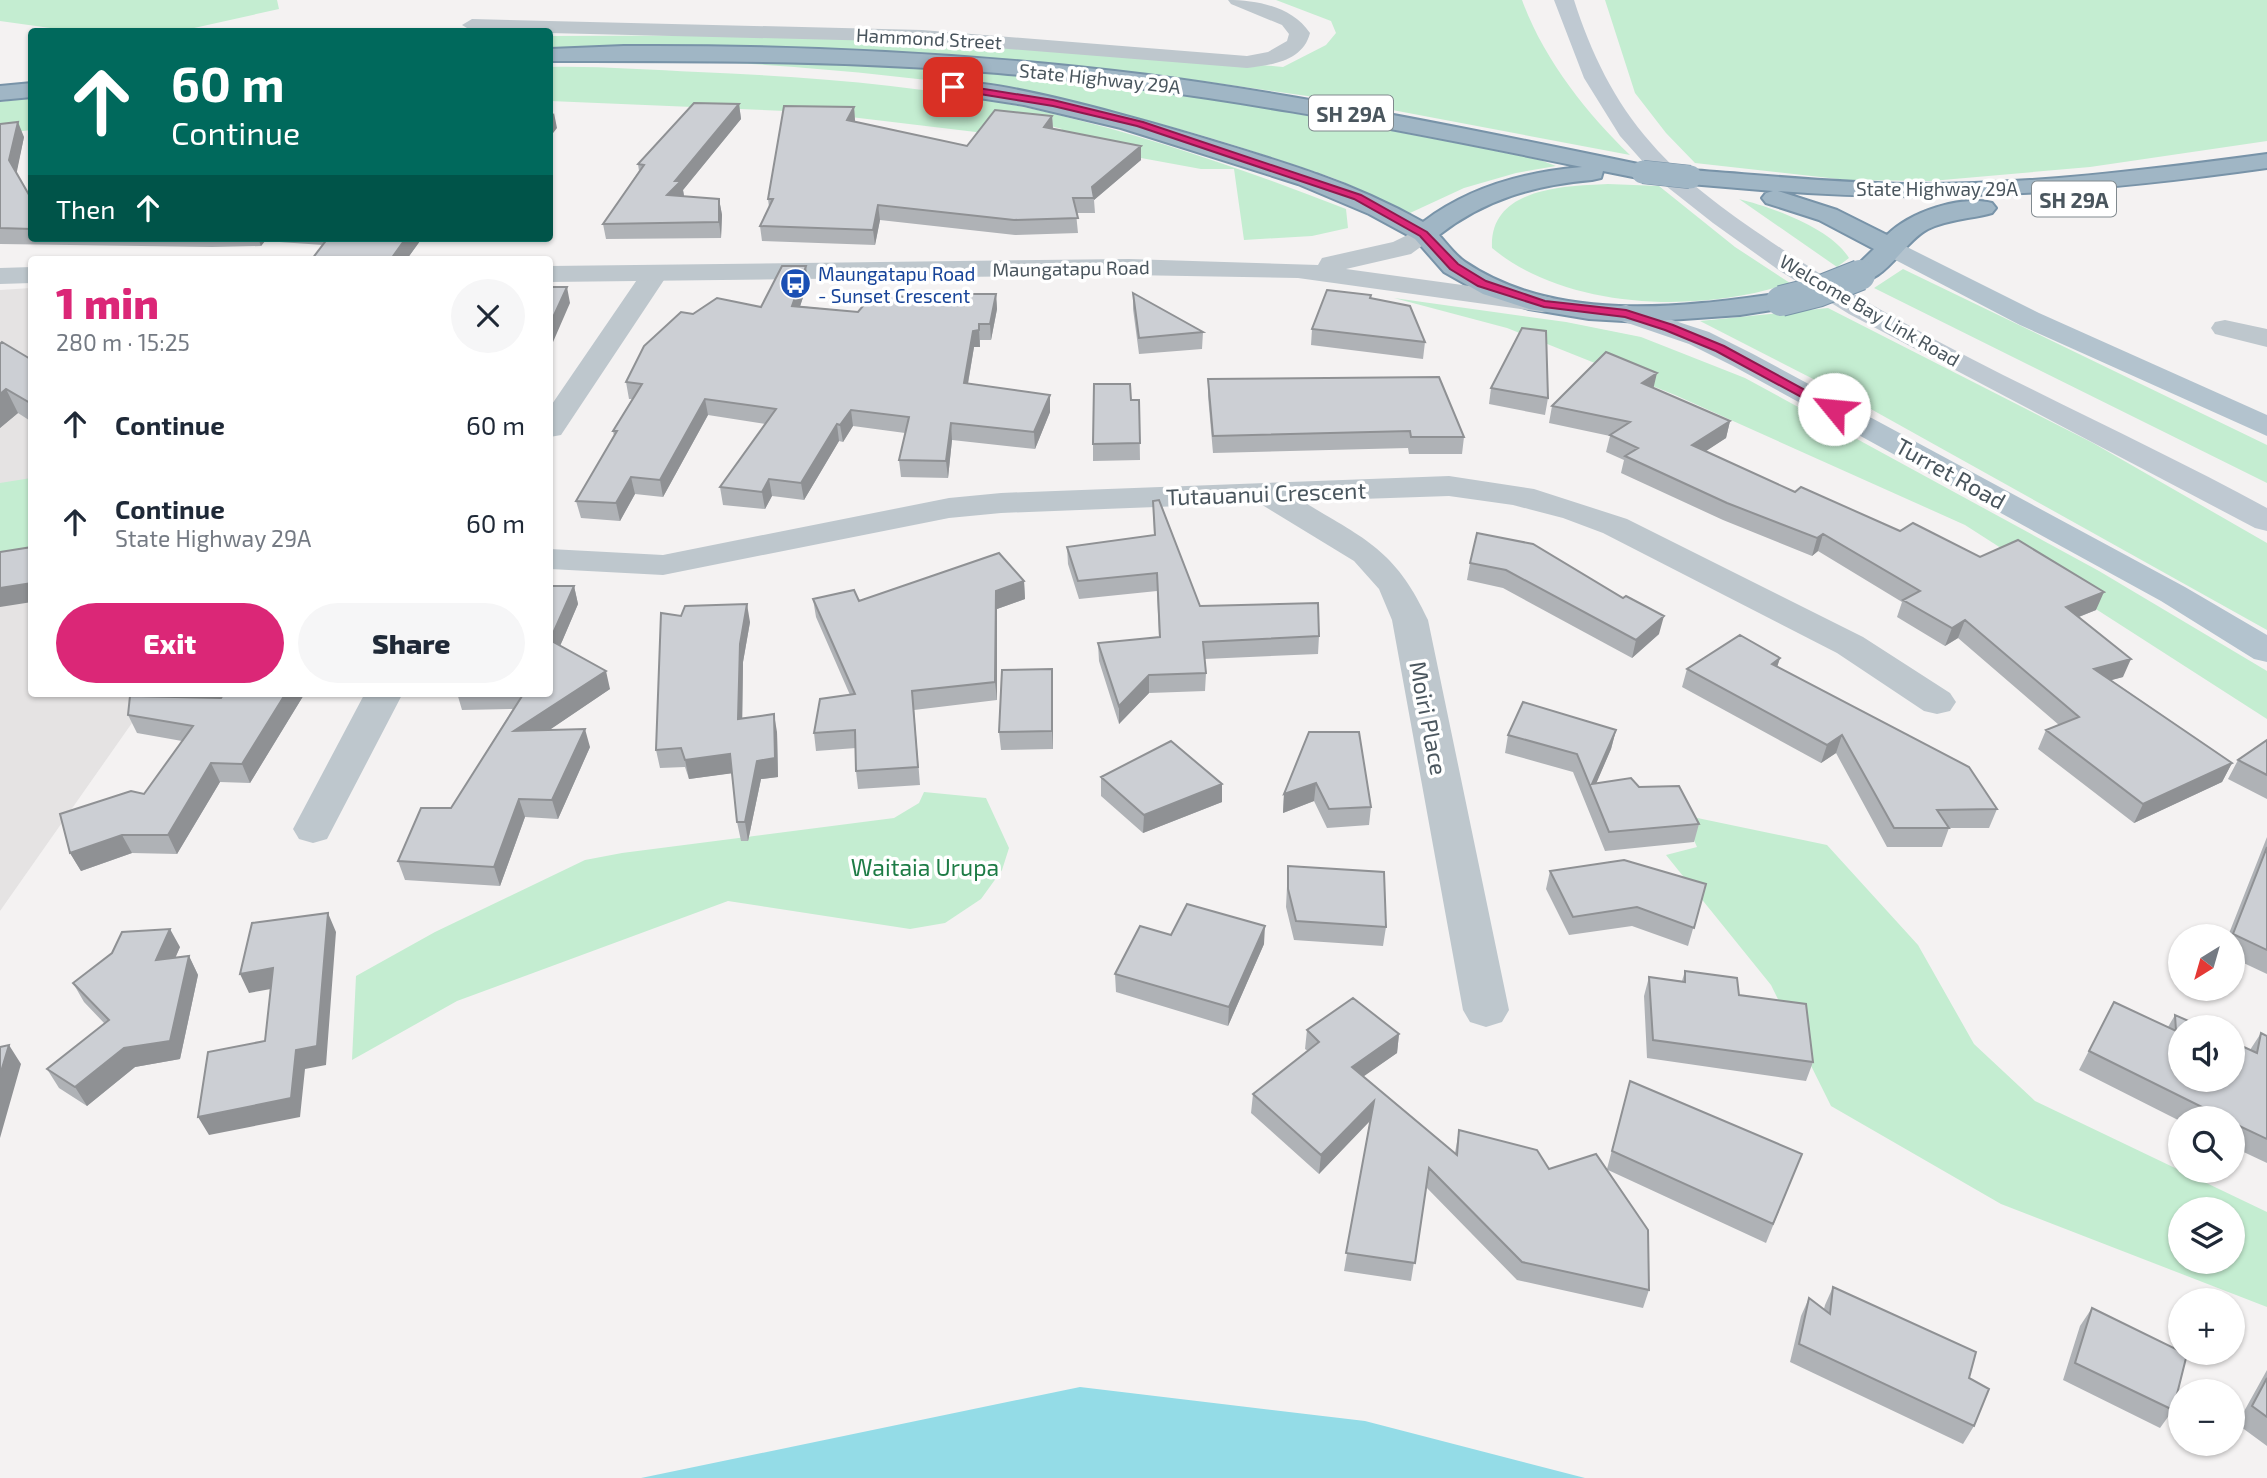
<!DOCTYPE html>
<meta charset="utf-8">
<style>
body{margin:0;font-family:"Exo 2",sans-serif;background:#f6f6f7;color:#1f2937;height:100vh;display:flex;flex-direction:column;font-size:26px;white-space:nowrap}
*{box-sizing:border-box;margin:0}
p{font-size:23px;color:#747a83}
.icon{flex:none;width:38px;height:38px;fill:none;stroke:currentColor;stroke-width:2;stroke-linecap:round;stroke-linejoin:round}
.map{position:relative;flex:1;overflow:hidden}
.sheet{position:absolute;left:28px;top:256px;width:525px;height:441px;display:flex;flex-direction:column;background:#fff;border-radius:7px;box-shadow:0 2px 5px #0004}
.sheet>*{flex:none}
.guide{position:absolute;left:28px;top:28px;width:525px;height:214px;border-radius:7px;box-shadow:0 2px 5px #0004;background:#00695c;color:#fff;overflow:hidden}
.needle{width:46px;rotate:217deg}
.tools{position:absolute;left:2168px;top:924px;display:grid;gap:14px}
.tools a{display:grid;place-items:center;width:77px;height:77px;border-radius:50%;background:#fff;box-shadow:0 2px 5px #0004;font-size:35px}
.pin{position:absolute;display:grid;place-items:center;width:60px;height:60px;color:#fff;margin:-30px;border-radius:14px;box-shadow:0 4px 10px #0006}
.me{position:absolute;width:77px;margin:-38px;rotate:298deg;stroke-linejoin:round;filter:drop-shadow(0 0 5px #0008)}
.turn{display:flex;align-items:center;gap:24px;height:147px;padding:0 28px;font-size:32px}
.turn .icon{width:91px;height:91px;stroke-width:2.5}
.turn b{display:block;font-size:49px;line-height:60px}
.then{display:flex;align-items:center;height:66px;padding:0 28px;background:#0003;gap:14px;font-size:26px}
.round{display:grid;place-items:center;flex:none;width:74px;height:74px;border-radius:37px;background:#f6f6f7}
.headline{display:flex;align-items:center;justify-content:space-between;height:119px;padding:0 28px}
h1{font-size:42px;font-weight:800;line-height:52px;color:#db2777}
.cta{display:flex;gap:14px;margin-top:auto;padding:14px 28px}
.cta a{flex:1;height:80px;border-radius:42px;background:#db2777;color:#fff;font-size:28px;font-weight:800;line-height:80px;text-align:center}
.cta a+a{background:#f6f6f7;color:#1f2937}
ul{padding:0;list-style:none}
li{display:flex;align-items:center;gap:21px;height:98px;padding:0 28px}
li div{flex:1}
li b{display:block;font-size:26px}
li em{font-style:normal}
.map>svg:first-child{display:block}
</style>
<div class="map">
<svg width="2267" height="1478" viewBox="0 0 2267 1478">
<rect width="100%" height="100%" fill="#f4f2f2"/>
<path fill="#e5e3e3" d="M31 288 32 693H153L0 911V290Z"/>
<path fill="#c4edd1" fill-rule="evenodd" d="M0 0H277L279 9 176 32H79L0 21Z
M1276 0H1522C1543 58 1586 113 1630 155L1350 102 1153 74 957 57 772 50 550 48V36L808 35 1067 48 1283 67 1326 45 1336 33 1331 21Z
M1605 0H2267V141L2090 167 1931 181 1847 180 1695 163 1666 133 1635 93Z
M733 58C807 61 881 61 955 68 1151 86 1347 120 1540 160L1556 166 1516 173 1464 188 1410 213C1384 203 1360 188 1333 178 1272 157 1208 136 1146 120 994 82 839 68 683 60Z
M550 67C599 66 648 70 698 72 816 77 938 86 1054 114 1154 138 1251 172 1346 209L1348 228 1312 236 1244 240 1234 169H1201L1054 142 1062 129 1039 123 984 133 809 112 550 101Z
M31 98V130L0 134V102Z
M1608 184 1659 186 1735 247 1790 283C1702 314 1566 310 1492 248 1489 187 1566 186 1608 184Z
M1739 199C1771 207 1831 228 1849 258L1837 267Z
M1903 269 2267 445V483L1874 288Z
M1394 298 1566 322 1641 337 1745 378 2099 571 2267 671V719L1965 525 1675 395 1507 328Z
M1828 308 2093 443 2267 543V630L1860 403 1700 321Z
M31 478V557L0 562V483Z
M924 792 986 798 1009 848 1002 870 981 899 945 923 910 929 728 901 457 1001 352 1060 356 976 435 932 585 860 622 853 894 818 919 803Z
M1683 815 1827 845 1918 945 1974 1044 2035 1101 2267 1212V1307L2001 1204 1831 1106 1771 985 1666 855 1697 847ZM2180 1209H2233V1262H2180Z"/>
<path fill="#94dce7" d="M1080 1387 1365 1421 1585 1478H641Z"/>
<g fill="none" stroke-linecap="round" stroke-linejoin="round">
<defs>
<path id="trunk" d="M624 46C799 45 974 53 1148 75 1314 97 1479 131 1643 165L1652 167 1655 172 1652 177 1643 179 1603 171 1601 178 1592 180C1535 185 1485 199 1439 235 1447 244 1455 255 1465 262 1555 323 1680 308 1781 293L1791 295 1795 301 1791 307 1740 315 1641 322 1589 319 1529 309 1483 294 1444 272 1415 239 1369 214 1298 184 1121 128 1024 105 953 94 942 87C961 60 1274 158 1316 174 1353 187 1389 203 1423 222 1469 187 1524 172 1582 167 1388 127 1195 90 998 73 848 60 700 61 550 61V49Z
M32 83V97L0 100V86Z
M2267 154V168C2104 191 1943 204 1778 191L1837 210 1887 235C1910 212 1960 195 1992 203L1996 208 1992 213C1971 219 1948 219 1928 229 1902 242 1883 289 1850 281L1847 275 1874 249 1819 220 1766 203 1762 198 1766 193 1773 191 1690 184 1681 182 1678 177 1681 172 1690 170C1762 175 1835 183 1907 184 2028 185 2148 170 2267 154Z"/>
</defs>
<use href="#trunk" stroke="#7893a8" stroke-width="4"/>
<path fill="#bec7cd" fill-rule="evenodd" d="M1228 0C1258 0 1292 7 1310 33 1303 61 1272 65 1247 68L922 42 472 31 462 25 472 19 922 30 1247 56 1268 52 1287 41 1289 34 1282 25 1231 4Z
M655 266 665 268 668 274 561 435 550 437V407L645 268Z
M2225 320 2267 329V347L2215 334 2211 328 2215 322Z
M1449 476 1534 489 1627 519 1863 637 1950 693 1956 702 1950 711 1937 714 1924 711 1837 653 1603 533 1563 518 1513 505 1449 496 1302 501C1365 539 1396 550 1428 620L1509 1010 1502 1022 1486 1027 1470 1022 1463 1010 1392 620 1379 589 1354 561 1259 503 1001 513 949 518 663 575 550 569V549L663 555 949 498 1001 493Z
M365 693H403L327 839 313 843 299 839 293 829Z"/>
<path fill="#bec7cd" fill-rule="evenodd" d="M1424 227 1433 230 1437 235 1411 254 1346 269 1542 296 1552 298 1556 304 1552 310 1542 312 1298 278 1129 275 550 282V266L1129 259 1318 265 1322 258 1393 242Z
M32 267V283L0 284V268Z"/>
<path fill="#bfc9d2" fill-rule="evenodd" d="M1554 0H1574C1591 53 1614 101 1651 143 1687 185 1736 218 1782 249 1934 351 2107 421 2267 508V531L2255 528 1849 314 1780 271 1713 223 1661 182 1620 136 1584 78Z"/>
<path fill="#b3c3ce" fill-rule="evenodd" d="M1891 239 2039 313 2267 415V436L2020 325 1882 253 1878 247 1882 241Z
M1626 305 1709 332 1753 354 2185 587 2267 635V662L2254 659 2161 601 1733 366 1689 344 1616 319 1612 313 1616 307Z"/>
<use href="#trunk" fill="#a0b6c5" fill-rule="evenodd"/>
<defs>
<path id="trunk-bridge-far1" d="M1643 172 1690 177"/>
<path id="trunk-bridge" d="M1781 301 1817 292 1860 275"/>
</defs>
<use href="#trunk-bridge-far1" stroke="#7893a8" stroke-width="24" stroke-linecap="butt"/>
<use href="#trunk-bridge" stroke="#7893a8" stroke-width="32" stroke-linecap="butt"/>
<use href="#trunk-bridge-far1" stroke="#a0b6c5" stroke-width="23"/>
<use href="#trunk-bridge" stroke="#a0b6c5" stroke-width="30"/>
</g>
<path fill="#afb2b6" d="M739 104 741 119 683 190 684 196 719 199 722 215 721 238 606 239 603 224 639 171 638 164Z
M854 107 855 122 967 146 1052 116 1053 129 1141 160 1094 200 1095 213H1076L1078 233 1015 235 880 220 875 245 762 241 760 226 769 207 768 199Z
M0 124 24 137 16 173 32 200V238H451L449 241H420L407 259H312L323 245 265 241 261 246 212 247 0 244Z
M808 282 800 306 858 312 954 301 996 294 997 309 991 340H980V347H974L968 384 1050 395V412L1035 449 952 440 948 478 901 477 899 460 905 433 853 426 843 442 839 441 804 500 772 496 765 509 723 505 720 487 766 424 708 415 663 497 635 494 620 521 581 518 576 501 614 436 613 431 632 399H629L626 382Z
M1133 293 1203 332 1202 349 1139 354 1133 309Z
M1371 295V298L1425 342 1423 359 1311 345 1312 329Z
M0 344 32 360V422L18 413 0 428Z
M1208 379 1464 437 1462 454H1409L1408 448 1213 453 1208 396Z
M1491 388 1548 398 1545 415 1489 404Z
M1654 388 1730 421 1726 438 1705 451 1795 492 1900 531 1980 557 2096 610 2079 617 2123 677 2111 680 2232 763 2222 782 2134 823 2038 749 2046 730 2059 725 1958 638 1945 646 1897 617 1902 602 1818 551 1812 556 1723 520 1621 473 1624 460 1606 452 1610 436 1549 423 1552 406Z
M1131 400H1139L1140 460 1093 461V444Z
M1153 501 1200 606 1319 636 1318 654 1204 659 1206 673 1205 691 1149 693 1119 724 1099 661 1098 643 1159 637 1157 591 1079 599 1068 564 1067 547 1154 535Z
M1533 544 1659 634 1632 658 1503 588 1467 580 1470 563Z
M1024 581 1025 599 997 609V700L914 710 920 785 858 789 856 771V748L816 751 814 733 850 695 816 617 813 599 859 601Z
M574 586 578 604 560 646 610 689 549 730 590 747 558 819 525 817 500 886 405 880 398 861 451 808 513 709 462 710 457 693H550Z
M681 616 750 622 743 662 742 718 777 732 778 777 761 779 748 841H741L737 822 732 773 689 779 685 767 660 768 656 750Z
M1780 658 1777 667 1997 809 1989 828H1949L1942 847H1887L1836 753 1821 763 1682 687 1687 669Z
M1053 687V749L1001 750 999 732Z
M224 693H305L250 783 220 782 177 854 132 853 81 871 70 853 144 794 182 741 137 733 128 715 221 698Z
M1616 730 1611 749 1596 783 1639 787 1699 824 1694 842 1605 851 1573 772 1505 753 1508 735Z
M1309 732 1371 807 1369 825 1327 828 1314 801 1283 813 1284 794Z
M2267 740V799L2228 779 2238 760Z
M1101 777 1222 784V802L1143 833 1101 796Z
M2267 837V974L2233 958V936H2228Z
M1288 866 1386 927 1383 946 1294 940 1286 907Z
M1550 871 1706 884 1688 946 1632 926 1569 935 1546 889Z
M1171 935 1264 944 1228 1026 1116 992 1115 974Z
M180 947 175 958 189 956 198 975 180 1059 135 1067 87 1106 59 1088 47 1069 105 1024 84 1002 73 983 112 953Z
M1685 971 1739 995 1813 1062 1806 1081 1647 1058 1644 996 1649 977 1682 981Z
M2114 1002 2168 1027 2175 1015 2250 1050 2261 1033 2267 1036V1163L2233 1147V1118H2180V1121L2079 1070Z
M1307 1030 1399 1034 1397 1053 1363 1076 1455 1153 1459 1130 1549 1169H1607L1630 1081 1802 1154 1766 1243 1608 1170 1649 1290 1643 1308 1517 1280 1426 1187 1411 1281 1344 1271 1370 1120 1319 1174 1251 1113 1253 1094 1308 1051 1305 1049Z
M1833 1287 1969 1378 1974 1426 1963 1444 1790 1362 1801 1316 1809 1298 1824 1309 1825 1305Z
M2092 1308 2173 1410 2160 1428 2063 1380 2080 1326Z
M2267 1370V1446L2237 1424Z"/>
<path fill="#8f9194" d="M739 104 741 119 683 190 684 196 667 195 675 181Z
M854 107 855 121 849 134 847 120Z
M554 113 557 128 550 137V118Z
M1052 116 1053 130 1044 127Z
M18 122 24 137 16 176 9 160Z
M1141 146V160L1094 200 1092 187Z
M719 199 722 215 721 238 719 222Z
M878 205 880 220 875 245 873 230Z
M258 238H264L265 241 261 246Z
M406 238H419L420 241 407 259H391Z
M806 266 808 282 795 322 792 306Z
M567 287 570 303 550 349V324Z
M996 294 997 309 991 340 990 324Z
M979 330 980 347H974L965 400 964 383 973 331Z
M1657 373 1653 390 1642 383Z
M6 389 18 413 0 428V394Z
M1050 395V412L1035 449 1034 432Z
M705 399 708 415 663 497 660 480Z
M851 410 853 426 843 442 840 425Z
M1730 421 1726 438 1688 463 1692 445Z
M951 423 952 440 948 478 946 461Z
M837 424 839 441 804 500 801 483Z
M631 477 635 494 620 521 616 503Z
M769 479 772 496 765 509 762 492Z
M1823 534 1818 551 1812 556 1817 538Z
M1024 581 1025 599 997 609V700L995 682 996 591Z
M32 583V602L0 607V588Z
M574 586 578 604 555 658 550 640Z
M2104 592 2096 610 2058 625 2066 607Z
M747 604 750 622 743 662 742 737 738 719 740 644Z
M1664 616 1659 634 1632 658 1636 640Z
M1965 620 1958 638 1945 646 1952 628Z
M1780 658 1774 676 1772 664Z
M2131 659 2123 677 2086 687 2094 669Z
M1052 669 1053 687V749L1052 731Z
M606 671 610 689 520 750 514 731Z
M1149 675V693L1119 724V706Z
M286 693H305L250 783 242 764Z
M774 714 777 732 778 777 761 779 748 841 745 822 757 761Z
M585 729 590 747 558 819 552 800Z
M1616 730 1611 749 1593 791 1592 784Z
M1842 735 1836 753 1821 763 1827 745Z
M730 754 734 773 689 779 685 760Z
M211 763 220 782 177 854 168 835Z
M2232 763 2222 782 2134 823 2143 804Z
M1316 783 1314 801 1283 813 1284 794Z
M1222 784V802L1143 833 1144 815Z
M519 799 525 817 500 886 494 867Z
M122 835 132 853 81 871 70 853Z
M328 913 336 932 326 1065 305 1069 300 1117 209 1135 198 1117 296 1050Z
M1265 926 1264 944 1228 1026 1229 1007Z
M170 929 180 947 166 979 156 960Z
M189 956 198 975 180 1059 135 1067 87 1106 75 1087Z
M273 968 282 987 249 993 240 974Z
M1399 1034 1397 1053 1350 1086 1352 1067Z
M9 1045 21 1064 0 1138V1075Z
M1374 1101 1371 1120 1319 1174 1321 1155Z"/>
<path fill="#cccfd4" stroke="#8f9194" stroke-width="2" d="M694 103 739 104 675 181H681L667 195 719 199V222L603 224 644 165 638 164Z
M784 106 854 107 847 120 967 146 995 110 1052 116 1044 127 1141 146 1092 187 1094 198H1073L1078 218 1014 220 878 205 873 230 760 226 773 199H768Z
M18 122 9 160 32 200V229L0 228V124Z
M328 238H406L391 259H312Z
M782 266H806L792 306 858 312 873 294 954 301 955 294H996L990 324H979V330L973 331 964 383 1050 395 1034 432 951 423 946 461 899 460 909 417 851 410 840 425 837 424 801 483 769 479 762 492 720 487 776 409 705 399 660 480 631 477 616 503 576 501 617 431H613L642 384 626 382 644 346 681 312 693 314 717 298 761 307Z
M550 287H567L550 324Z
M1327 290 1371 295 1370 298 1410 306 1425 342 1312 329Z
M1133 293 1203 332 1139 338Z
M1522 328 1546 331 1548 398 1491 388Z
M2 342 32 360V404L6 389 0 394V344Z
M1606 352 1657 373 1642 383 1730 421 1692 445 1795 492 1801 487 1900 531 1913 523 1980 557 2018 540 2104 592 2066 607 2131 659 2094 669 2232 763 2143 804 2046 730 2079 717 1965 620 1952 628 1903 600 1920 591 1823 534 1817 538 1727 503 1625 456 1638 448 1610 435 1630 422 1552 406Z
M1439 377 1464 437H1411L1410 431 1213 436 1208 379Z
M1094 384H1130L1131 400H1139L1140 443 1093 444Z
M1159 500 1200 606 1318 603 1319 636 1203 642 1206 673 1149 675 1119 706 1098 643 1160 637 1157 573 1078 581 1067 547 1155 535 1153 501Z
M1477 533 1533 544 1623 598 1626 596 1664 616 1636 640 1506 570 1470 563Z
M32 547V583L0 588V552Z
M999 553 1024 581 996 591 995 682 912 691 918 767 856 771 855 730 814 733 820 699 855 694 813 599 854 590 859 601Z
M550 586H574L550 640 606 671 514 731 585 729 552 800 519 799 494 867 398 861 421 808H451L524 693H550Z
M747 604 740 644 738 719 774 714 775 758 757 761 745 822H737L730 754 685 760 681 748 656 750 661 613 681 616 685 606Z
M1740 635 1780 658 1772 664 1969 767 1997 809 1937 810 1949 828H1894L1842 735 1827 745 1687 669Z
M1052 669V731L999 732 1002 670Z
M224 693H286L242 764 211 763 168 835H122L70 853 60 814 131 791 144 794 193 726 128 715 130 696 221 698Z
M1523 702 1616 730 1592 784 1631 778 1639 787 1679 786 1699 824 1609 832 1577 754 1508 735Z
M1309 732H1359L1371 807 1329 809 1316 783 1284 794Z
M2267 740V775L2238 760Z
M1171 741 1222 784 1144 815 1101 777Z
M2267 847V950L2233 934Z
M1624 860 1706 884 1694 928 1637 907 1573 917 1550 871Z
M1288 866 1384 872 1386 927 1296 921 1288 889Z
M1187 904 1265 926 1229 1007 1115 974 1140 926 1171 935Z
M328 913 317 1046 296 1050 291 1098 198 1117 208 1052 265 1041 273 968 240 974 252 923Z
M170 929 156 960 189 956 170 1041 124 1048 75 1087 47 1069 109 1020 73 983 112 953 122 932Z
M1685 971 1737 978 1739 995 1806 1004 1813 1062 1653 1040 1649 977 1685 982Z
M1353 998 1399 1034 1352 1067 1457 1155 1459 1130 1537 1150 1549 1169 1596 1154 1648 1230 1649 1290 1522 1262 1429 1168 1415 1263 1346 1253 1374 1101 1321 1155 1253 1094 1319 1042 1307 1030Z
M2114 1002 2176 1031 2175 1015 2202 1027H2180V1080H2233V1042L2257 1053 2261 1033 2267 1036V1139L2233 1123V1118H2224L2089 1051Z
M9 1045 0 1075V1047Z
M1630 1081 1802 1154 1773 1224 1612 1151Z
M1833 1287 1976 1352 1969 1378 1989 1389 1974 1426 1799 1344 1809 1298 1830 1314Z
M2092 1308 2180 1351V1353L2187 1354 2173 1410 2075 1363Z
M2267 1378V1417L2252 1406Z"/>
<path fill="#db2777" stroke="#8e194d" stroke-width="2" d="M953 84 1053 100 1143 122 1361 195 1427 232 1458 264 1486 281 1545 301 1626 310 1673 325 1724 346 1840 409 1829 412 1716 351 1665 330 1625 317 1544 307 1478 286 1450 269 1420 236 1354 199 1137 126 1053 106 949 89Z"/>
<defs>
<symbol id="bus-disc" viewBox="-11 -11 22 22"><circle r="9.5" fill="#1a4fb4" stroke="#fff"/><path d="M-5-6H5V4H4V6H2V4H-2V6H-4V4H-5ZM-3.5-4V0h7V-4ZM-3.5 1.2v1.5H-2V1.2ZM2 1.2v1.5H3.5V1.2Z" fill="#fff"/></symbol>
</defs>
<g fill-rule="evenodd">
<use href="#bus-disc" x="778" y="266" width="35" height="35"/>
</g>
<g text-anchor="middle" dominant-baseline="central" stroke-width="7" stroke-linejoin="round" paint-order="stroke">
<g font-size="19" fill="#4a565e" stroke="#fff">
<text transform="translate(929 38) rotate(3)">Hammond Street</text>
<text transform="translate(1100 78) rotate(6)">State Highway 29A</text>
<text x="1937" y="188">State Highway 29A</text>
<text transform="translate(1071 268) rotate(-1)">Maungatapu Road</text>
<text transform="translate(1870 310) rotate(30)">Welcome Bay Link Road</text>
</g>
<g font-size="19" fill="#164399" stroke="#fff" text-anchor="start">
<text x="818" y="273">Maungatapu Road<tspan x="818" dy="22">- Sunset Crescent</tspan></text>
</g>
<g fill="#fff" stroke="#80898e" stroke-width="2">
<rect x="1309" y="95.5" width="84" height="35" rx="5"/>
<rect x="2032" y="181.5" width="84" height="35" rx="5"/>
</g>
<g font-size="21" font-weight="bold" fill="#4a565e">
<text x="1351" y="113">SH 29A</text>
<text x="2074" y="199">SH 29A</text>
</g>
<g font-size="23" fill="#4a565e" stroke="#fff">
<text transform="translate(1951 473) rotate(29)">Turret Road</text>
<text transform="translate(1266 493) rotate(-2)">Tutauanui Crescent</text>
<text transform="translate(1429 718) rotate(79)">Moiri Place</text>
</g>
<g font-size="23" fill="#1e7c46" stroke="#fff">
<text x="925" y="867">Waitaia Urupa</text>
</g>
</g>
</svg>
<div class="tools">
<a><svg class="needle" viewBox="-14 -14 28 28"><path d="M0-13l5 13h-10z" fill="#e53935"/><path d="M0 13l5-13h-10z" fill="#747a83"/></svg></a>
<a><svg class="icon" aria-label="sound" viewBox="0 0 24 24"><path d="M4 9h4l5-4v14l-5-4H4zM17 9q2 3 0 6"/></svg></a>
<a><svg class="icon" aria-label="search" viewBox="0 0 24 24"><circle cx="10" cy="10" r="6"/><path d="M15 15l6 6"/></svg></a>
<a><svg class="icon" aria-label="layers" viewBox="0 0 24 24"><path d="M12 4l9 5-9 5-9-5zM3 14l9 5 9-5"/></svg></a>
<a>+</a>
<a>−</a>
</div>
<div class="pin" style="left:953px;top:87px;background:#d93025"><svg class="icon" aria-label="arrive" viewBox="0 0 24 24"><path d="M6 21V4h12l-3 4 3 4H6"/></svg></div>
<svg class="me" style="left:1834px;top:409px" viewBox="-20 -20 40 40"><circle r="19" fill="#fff"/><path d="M0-13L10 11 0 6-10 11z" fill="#db2777"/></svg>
<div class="guide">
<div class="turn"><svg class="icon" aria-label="ahead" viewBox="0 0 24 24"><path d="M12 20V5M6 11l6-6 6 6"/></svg><div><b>60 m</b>Continue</div></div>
<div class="then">Then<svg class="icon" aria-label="ahead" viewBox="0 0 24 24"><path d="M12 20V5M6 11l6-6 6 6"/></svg></div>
</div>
<section class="sheet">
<div class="headline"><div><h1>1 min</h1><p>280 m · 15:25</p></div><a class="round"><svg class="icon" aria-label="close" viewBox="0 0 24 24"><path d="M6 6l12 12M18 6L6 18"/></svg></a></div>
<ul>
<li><svg class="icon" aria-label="ahead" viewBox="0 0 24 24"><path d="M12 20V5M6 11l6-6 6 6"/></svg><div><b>Continue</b></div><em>60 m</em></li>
<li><svg class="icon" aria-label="ahead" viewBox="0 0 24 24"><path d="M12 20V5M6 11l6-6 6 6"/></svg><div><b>Continue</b><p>State Highway 29A</p></div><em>60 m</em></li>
</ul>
<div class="cta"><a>Exit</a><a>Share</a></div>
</section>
</div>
